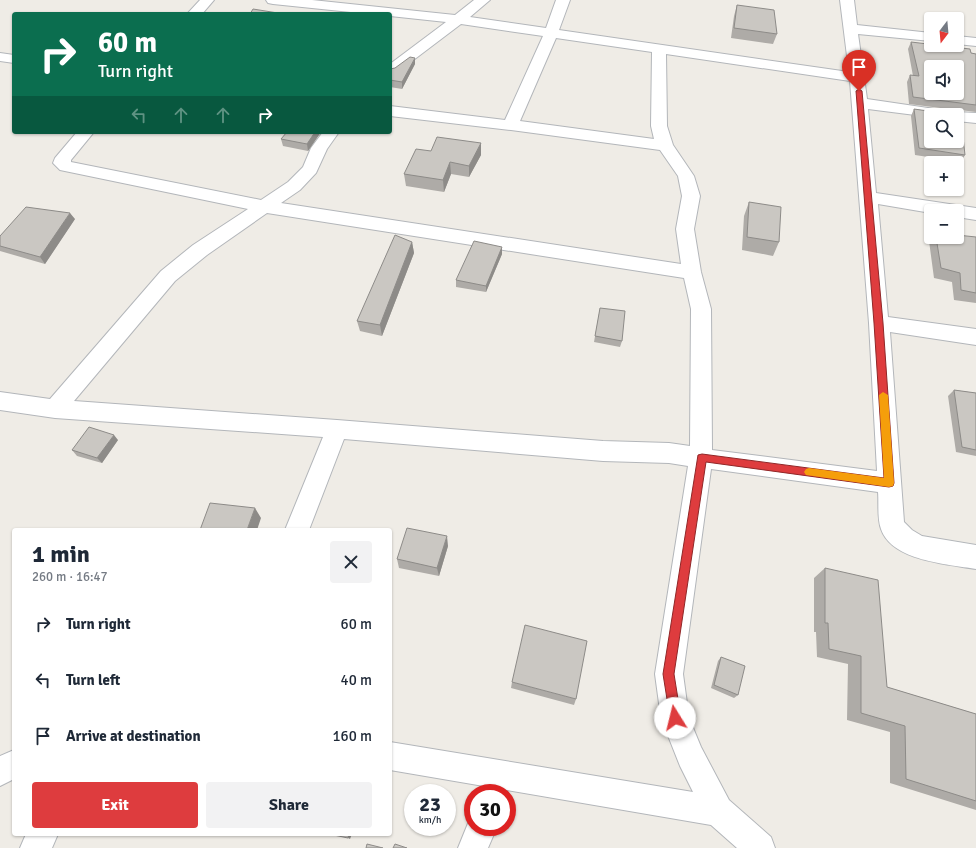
<!DOCTYPE html>
<meta charset="utf-8">
<style>
body{margin:0;font-family:Signika,sans-serif;background:#f2f2f3;color:#1f2937;height:100vh;display:flex;flex-direction:column;font-size:15px;white-space:nowrap}
*{box-sizing:border-box;margin:0}
p{font-size:13px;color:#747a83}
.icon{flex:none;width:22px;height:22px;fill:none;stroke:currentColor;stroke-width:2;stroke-linecap:round;stroke-linejoin:round}
.map{position:relative;flex:1;overflow:hidden}
.panel{position:absolute;left:12px;top:528px;width:380px;height:308px;display:flex;flex-direction:column;background:#fff;border-radius:4px;box-shadow:0 1px 3px #0004}
.panel>*{flex:none}
.banner{position:absolute;left:12px;top:12px;width:380px;height:122px;border-radius:4px;box-shadow:0 1px 3px #0004;background:#0b6e4f;color:#fff;overflow:hidden}
.needle{width:26px;rotate:196deg}
.controls{position:absolute;left:924px;top:12px;display:grid;gap:8px}
.controls a{display:grid;place-items:center;width:40px;height:40px;border-radius:4px;background:#fff;box-shadow:0 1px 3px #0004;font-size:20px}
.speed{position:absolute;left:404px;top:784px;display:flex;gap:8px;font-size:20px;font-weight:700;text-align:center}
.speed>*{display:grid;place-content:center;width:52px;height:52px;border-radius:50%;background:#fff;box-shadow:0 1px 3px #0004;line-height:1}
.speed small{font-size:10px;font-weight:400}
.speed .limit{border:6px solid #d22;background:#fff;color:#111}
.pin{position:absolute;display:grid;place-items:center;width:34px;height:34px;color:#fff;margin:-41px -17px;border-radius:50% 50% 50% 0;rotate:-45deg;box-shadow:0 0 4px #0007}
.pin .icon{rotate:45deg}
.me{position:absolute;width:44px;margin:-22px;rotate:351deg;stroke-linejoin:round;filter:drop-shadow(0 0 3px #0008)}
.turn{display:flex;align-items:center;gap:14px;height:84px;padding:0 20px;font-size:18px}
.turn .icon{width:52px;height:52px;stroke-width:2.5}
.turn b{display:block;font-size:28px;line-height:34px}
.lanes{display:flex;align-items:center;height:38px;padding:0 20px;background:#0003;justify-content:center;gap:20px;direction:ltr}
.lanes .off{opacity:.35}
.round{display:grid;place-items:center;flex:none;width:42px;height:42px;border-radius:4px;background:#f2f2f3}
.head{display:flex;align-items:center;justify-content:space-between;height:68px;padding:0 20px}
h1{font-size:24px;font-weight:800;line-height:30px}
.button{display:flex;gap:8px;margin-top:auto;padding:8px 20px}
.button a{flex:1;height:46px;border-radius:4px;background:#de3c3e;color:#fff;font-size:16px;font-weight:800;line-height:46px;text-align:center}
.button a+a{background:#f2f2f3;color:#1f2937}
ul{padding:0;list-style:none}
li{display:flex;align-items:center;gap:12px;height:56px;padding:0 20px}
li div{flex:1}
li b{display:block;font-size:15px}
li em{font-style:normal}
.map>svg:first-child{display:block}
</style>
<div class="map">
<svg width="976" height="848" viewBox="0 0 976 848">
<rect width="100%" height="100%" fill="#efece6"/>
<g fill="none" stroke-linecap="round" stroke-linejoin="round">
<defs>
<path id="minor" d="M200 0H214L202 14H187Z
M266 0H312L455 15 474 0H490L470 17 546 28 556 0H570L559 30 849 72 840 0H854L857 25 931 33V41L858 34 867 99 955 112 976 113V123L957 121V115H931V117L868 109 876 193 976 208V220L957 217V211H931V213L878 204 888 317 976 329V345L890 332 904 522 912 530 922 536 976 545V569C947 564 892 561 881 529 877 518 879 503 878 492L711 469 683 674 689 718 701 747 729 800 771 837 775 848H737L711 825 390 770V742L693 792 680 766 661 718 655 674 688 466 669 463 603 461 344 439 309 530H285L323 437 55 418 0 410V392L50 399 161 271 193 245 248 209 60 170 53 163 55 158 77 132H94L71 160V162L261 200 288 182 303 167 311 148 323 132H339L327 149 316 173 300 190 281 203 681 264 676 229 682 196 678 176 660 150 511 130 390 116V106L505 120 543 36 461 24 395 74 390 75V64L446 22 390 16V14H370L273 4 268 3ZM556 38 652 52 651 126 654 139 520 121ZM666 54 850 81 869 323 877 471 712 450 711 309 701 272 694 229 700 196 694 176 673 145 667 126ZM267 213 684 278 691 309 690 446 669 443 603 441 337 420 74 401 175 281 207 255Z
M957 36 976 38V46L957 44Z
M0 53 14 55V63L0 61Z
M14 750V779L0 786V756Z
M471 816H473V827H497L488 848H458Z
M26 834H58L52 848H20Z"/>
</defs>
<use href="#minor" stroke="#b3b6ba" stroke-width="2"/>
<use href="#minor" fill="#fff" fill-rule="evenodd"/>
</g>
<path fill="#aeaba7" d="M737 5 777 34 773 44 731 38 734 16Z
M911 42 976 54V112L960 110 965 155 961 162 915 155 911 116 914 109 935 112 956 110 909 104 907 82 910 75 913 76 908 49Z
M415 64 402 89 390 87V69Z
M287 132H321L308 151 283 146 281 139Z
M481 143V155L469 177 451 174 444 192 406 186 404 174 431 151Z
M749 202 779 242 773 256 742 250 744 216Z
M75 219 45 264 0 251V236Z
M932 237H976V303L954 300 952 282 934 278 929 241Z
M412 242 414 253 382 336 360 331 357 321Z
M502 247V254L486 292 456 287V280Z
M600 308 622 341 620 347 594 342Z
M954 390 976 393V456L956 452 948 396Z
M118 440 102 463 77 456 72 450Z
M448 546 439 576 399 568 397 559Z
M825 568 887 687 976 714V810L890 783V732L847 720 848 664 817 657 816 632H814V578Z
M721 657 738 695 734 698 711 688 718 661Z
M512 682 576 699 574 705 511 688Z"/>
<path fill="#8d8b88" d="M415 58V64L402 89V82Z
M315 132H321L308 151 307 144Z
M481 143V155L469 177V166Z
M450 162 451 174 444 192 443 180Z
M70 213 75 219 45 264 40 257Z
M412 242 414 253 382 336 380 325Z
M502 247V254L486 292V286Z
M114 435 118 440 102 463 97 458Z
M255 508 261 518 257 530H247Z
M447 536 448 546 439 576 437 568Z
M349 834H352L350 839 348 838Z"/>
<path fill="#cac7c2" stroke="#8d8b88" fill-rule="evenodd" d="M737 5 774 10 777 34 734 28Z
M253 9 284 14H250Z
M911 42 970 49 971 53 976 54V105L913 97 910 75 919 76ZM931 67H957V93H931Z
M410 57 415 58 402 82 390 80V69L395 68Z
M914 109 935 112 936 110H960L965 155 919 148ZM931 115H957V141H931Z
M287 132H315L307 144 281 139Z
M437 137 481 143 469 166 450 162 443 180 404 174 416 149 431 151Z
M749 202 781 207 779 242 747 237Z
M26 207 70 213 40 257 0 246V236Z
M395 235 412 242 380 325 357 321Z
M957 235 976 237V293L961 290 960 273 941 268 936 237H957Z
M474 241 502 247 486 286 456 280Z
M600 308 625 311 622 341 595 336Z
M954 390 976 393V450L962 447Z
M89 427 114 435 97 458 72 450Z
M210 503 255 508 247 530H200Z
M407 528 447 536 437 568 397 559Z
M825 568 878 580 887 687 976 714V801L906 779 905 726 861 713V656L829 649 828 623H825Z
M525 625 587 641 576 699 512 682Z
M721 657 745 666 738 695 714 685Z
M329 834H349L348 838Z
M367 844 383 848H366Z
M395 844 407 848H393Z"/>
<path fill="#de3c3e" stroke="#902728" d="M859 89 862 91 883 323 894 483 893 486 889 487 706 462 674 674 681 718 679 722 675 723 671 722 670 718 663 674 698 455 702 454 884 478 874 323 856 91Z"/>
<path fill="#f59e0b" d="M883 392 888 395 894 483 893 486 889 487 806 475 804 472 806 469 809 468 884 478 879 395Z"/>
</svg>
<div class="controls">
<a><svg class="needle" viewBox="-14 -14 28 28"><path d="M0-13l5 13h-10z" fill="#e53935"/><path d="M0 13l5-13h-10z" fill="#747a83"/></svg></a>
<a><svg class="icon" aria-label="sound" viewBox="0 0 24 24"><path d="M4 9h4l5-4v14l-5-4H4zM17 9q2 3 0 6"/></svg></a>
<a><svg class="icon" aria-label="search" viewBox="0 0 24 24"><circle cx="10" cy="10" r="6"/><path d="M15 15l6 6"/></svg></a>
<a>+</a>
<a>−</a>
</div>
<div class="speed"><div>23<small>km/h</small></div><div class="limit">30</div></div>
<div class="pin" style="left:859px;top:91px;background:#d93025"><svg class="icon" aria-label="arrive" viewBox="0 0 24 24"><path d="M6 21V4h12l-3 4 3 4H6"/></svg></div>
<svg class="me" style="left:675px;top:718px" viewBox="-20 -20 40 40"><circle r="19" fill="#fff"/><path d="M0-13L10 11 0 6-10 11z" fill="#de3c3e"/></svg>
<div class="banner">
<div class="turn"><svg class="icon" aria-label="right" viewBox="0 0 24 24"><path d="M7 20v-9h11M14 6l5 5-5 5"/></svg><div><b>60 m</b>Turn right</div></div>
<div class="lanes"><svg class="icon off" aria-label="left" viewBox="0 0 24 24"><path d="M17 20v-9H6M10 6l-5 5 5 5"/></svg><svg class="icon off" aria-label="ahead" viewBox="0 0 24 24"><path d="M12 20V5M6 11l6-6 6 6"/></svg><svg class="icon off" aria-label="ahead" viewBox="0 0 24 24"><path d="M12 20V5M6 11l6-6 6 6"/></svg><svg class="icon" aria-label="right" viewBox="0 0 24 24"><path d="M7 20v-9h11M14 6l5 5-5 5"/></svg></div>
</div>
<section class="panel">
<div class="head"><div><h1>1 min</h1><p>260 m · 16:47</p></div><a class="round"><svg class="icon" aria-label="close" viewBox="0 0 24 24"><path d="M6 6l12 12M18 6L6 18"/></svg></a></div>
<ul>
<li><svg class="icon" aria-label="right" viewBox="0 0 24 24"><path d="M7 20v-9h11M14 6l5 5-5 5"/></svg><div><b>Turn right</b></div><em>60 m</em></li>
<li><svg class="icon" aria-label="left" viewBox="0 0 24 24"><path d="M17 20v-9H6M10 6l-5 5 5 5"/></svg><div><b>Turn left</b></div><em>40 m</em></li>
<li><svg class="icon" aria-label="arrive" viewBox="0 0 24 24"><path d="M6 21V4h12l-3 4 3 4H6"/></svg><div><b>Arrive at destination</b></div><em>160 m</em></li>
</ul>
<div class="button"><a>Exit</a><a>Share</a></div>
</section>
</div>
